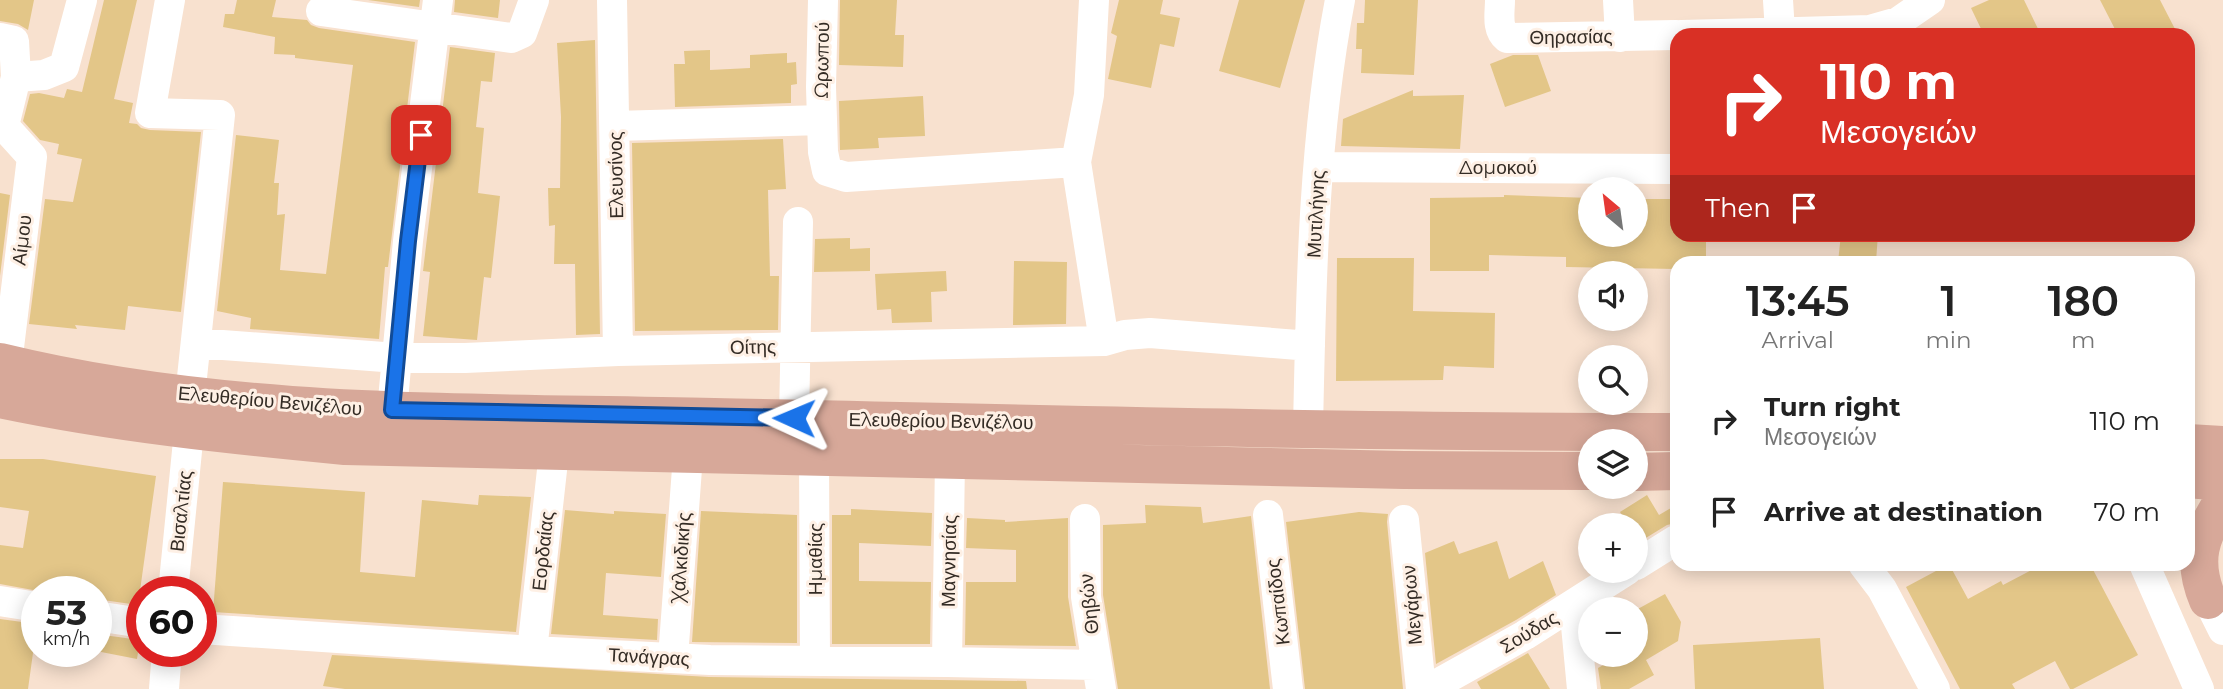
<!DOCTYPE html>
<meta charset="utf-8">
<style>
body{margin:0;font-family:Montserrat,sans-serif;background:#f2f2f2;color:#222;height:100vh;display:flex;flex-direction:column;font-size:26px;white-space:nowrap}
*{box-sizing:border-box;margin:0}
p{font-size:23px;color:#767676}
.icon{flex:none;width:38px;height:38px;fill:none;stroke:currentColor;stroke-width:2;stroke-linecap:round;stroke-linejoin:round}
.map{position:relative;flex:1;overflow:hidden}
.panel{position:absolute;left:1670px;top:256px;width:525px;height:315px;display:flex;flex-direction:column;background:#fff;border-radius:21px;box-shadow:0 4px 18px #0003}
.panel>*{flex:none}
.banner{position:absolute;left:1670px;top:28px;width:525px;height:214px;border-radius:21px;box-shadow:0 4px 18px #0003;background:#d93025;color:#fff;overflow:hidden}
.needle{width:46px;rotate:331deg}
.fabs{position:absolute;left:1578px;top:177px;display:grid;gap:14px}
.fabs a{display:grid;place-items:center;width:70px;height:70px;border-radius:50%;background:#fff;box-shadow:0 4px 18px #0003;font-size:35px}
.speed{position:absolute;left:21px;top:576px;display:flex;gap:14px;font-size:35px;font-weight:700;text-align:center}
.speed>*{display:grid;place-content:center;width:91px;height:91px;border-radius:50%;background:#fff;box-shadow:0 4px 18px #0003;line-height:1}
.speed small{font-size:18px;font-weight:400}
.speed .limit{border:10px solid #d22;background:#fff;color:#111}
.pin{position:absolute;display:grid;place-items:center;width:60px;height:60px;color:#fff;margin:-30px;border-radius:14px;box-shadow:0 4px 10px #0006}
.me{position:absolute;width:77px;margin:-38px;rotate:271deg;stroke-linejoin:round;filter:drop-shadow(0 0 5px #0008)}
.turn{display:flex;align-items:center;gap:24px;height:147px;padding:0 35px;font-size:32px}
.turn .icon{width:91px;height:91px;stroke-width:2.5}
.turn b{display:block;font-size:49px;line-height:60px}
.then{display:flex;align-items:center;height:66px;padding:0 35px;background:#0003;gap:14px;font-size:26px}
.eta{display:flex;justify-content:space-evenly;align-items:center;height:119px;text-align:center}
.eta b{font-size:42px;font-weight:600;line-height:49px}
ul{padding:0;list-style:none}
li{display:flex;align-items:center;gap:21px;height:91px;padding:0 35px}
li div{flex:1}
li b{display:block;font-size:26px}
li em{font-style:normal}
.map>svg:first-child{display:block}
</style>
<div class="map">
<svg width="2223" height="689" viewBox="0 0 2223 689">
<rect width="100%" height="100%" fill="#f8e1cf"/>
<path fill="#e3c688" d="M0 0H34L28 30 18 24 0 21Z
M104 0H137L114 99 133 103 129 123 137 124 141 128 150 130 201 132 181 312 128 306 125 330 75 325 77 329 29 324 45 199 73 202 82 159 57 154 59 144 40 140 23 121 30 94 39 93 64 98 67 89 82 92Z
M237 0H276L272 17 307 20 311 25 319 28 415 42 388 267H385L379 339 250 329 251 318 217 311 236 135 279 140 274 183H279L277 215 285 214 280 270 326 274 353 65 295 58V55L274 54 275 37 223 27 225 14H234Z
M368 0H420L419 7Z
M455 0H500L498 18 454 12Z
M840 0H897L895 35H904L903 67 839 65Z
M1119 0H1163L1160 14 1180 18 1174 47 1160 44 1151 88 1108 79 1117 36 1111 33Z
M1239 0H1305L1280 88 1219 71Z
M1365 0H1418L1414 75 1361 73 1362 49H1356L1357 23H1364Z
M1989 0H2024L2041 35H1984L1971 8Z
M2100 0H2160L2175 29 2163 35H2118Z
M595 40 600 334 576 335 575 264H554L555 225 549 226 548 188H560L561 117 557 43Z
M450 47 495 53 492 82 481 81 476 127 484 128 478 193 500 196 491 278 484 277 477 340 423 336 430 272 423 271Z
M710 50V70L750 68V55L787 53V63L796 62 797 84 791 85V103L675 107 674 64H685L684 51Z
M1513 55H1538L1551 91 1505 107 1490 64Z
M1413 90V96L1464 95 1460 149 1341 146 1343 119Z
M923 96 925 136 878 138 879 148 840 150 839 101Z
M783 139 786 189 768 190 770 276H779L778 330 635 331 632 143Z
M0 193 10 195 0 276Z
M1504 195 1591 198V234H1636V199H1676V234H1706V262H1676V269L1566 267V257L1489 255V271H1430V198L1504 197Z
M1841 234H1878L1876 262H1838Z
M850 238V249L870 248V271L814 272 815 239Z
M1337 258H1414L1413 311 1495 313 1494 368 1444 366 1443 380 1336 381Z
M1014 261 1067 262 1066 324 1013 325Z
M946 271 947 291 931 292 932 322 892 323 891 309 877 310 875 274Z
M0 459H43L156 476 138 605 96 599V592H44L0 584V545L23 548 29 511 0 507Z
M223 482 365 492 360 572 415 577 422 500 478 505 479 495 531 497 516 632 213 612Z
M1647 495 1659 515 1676 505V523L1667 525 1636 544V525H1629L1620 512Z
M1145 505 1201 507 1203 523 1251 516 1270 689H1118L1103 595V525L1146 523Z
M851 509 932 513 931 546 859 543V581L931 582 930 644H832V515H851Z
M565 510 614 514V511L666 514 661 577 606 573 603 615 658 619 657 640 551 634Z
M701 511 797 515V643L692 642Z
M1359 512 1388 514 1387 522 1403 689H1305L1286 522Z
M967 518 1005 520V522L1068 518V597L1076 646 965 645 966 582H1016V550L966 548Z
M1454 541 1459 554 1497 541 1509 579 1543 561 1556 595 1516 620 1436 664 1425 553Z
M1949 564 1968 599 2001 581 2003 585 2043 564H2090L2138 655 2073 689H2070L2055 661 2012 684 2015 689H1960L1906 587Z
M1665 594 1681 622 1678 641 1646 660 1654 675 1629 689H1601L1598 668 1605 664 1600 654H1636V610Z
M0 619 37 624 28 689H0Z
M96 634 140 640 137 659 96 651Z
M1820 638 1824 689H1695L1693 645Z
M1528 653 1550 689H1481L1477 682Z
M332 655 709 677 1026 681 1027 689H345L323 686Z"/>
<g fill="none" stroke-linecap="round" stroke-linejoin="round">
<path stroke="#fff" stroke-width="30" d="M170 0 150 113 220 115 190 396
M612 0 618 351
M823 0 821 87 823 152 827 171 846 177 1076 162
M1094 0 1089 95 1076 162 1104 341
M1500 0C1500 13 1496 29 1507 38L1676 35
M1618 0 1620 37
M1778 0 1780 32
M321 11 511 38 522 33 534 0
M1681 35 1870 30 1898 22 1930 0
M0 38 14 41 16 77 4 126 32 157 7 364
M16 77 44 75 64 67 82 0
M615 126 822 120
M1319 167 1676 169
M196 343 397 358H465L618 351 1104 341 1125 335 1150 333 1310 346
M392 410 408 241 438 0
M794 418 798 222
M1308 429C1311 287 1313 141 1340 0
M814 456 815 661
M1268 515 1288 689
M1085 519 1086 597 1101 689
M1404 520 1421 689
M1863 564 1882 589 1935 689
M2144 564 2199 689
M1636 565 1676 540
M2198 580 2223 630
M173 592 189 431
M0 601 37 607
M1574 604 1582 689
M96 616 142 623
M201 629 532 651 710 660 947 662 1097 665
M532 651 554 452
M673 658 688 455
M947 662 950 460
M164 689 167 651
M1428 689 1525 635 1627 570"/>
<path stroke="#d7a899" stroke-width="38" d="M0 362C233 419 476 411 714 417 1035 424 1356 432 1676 432
M0 399C114 423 229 435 345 446L1404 470 1591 471
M2188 443 2223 445
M1636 472 1676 471
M2188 479 2223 482
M2208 600C2191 560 2200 536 2223 501"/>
</g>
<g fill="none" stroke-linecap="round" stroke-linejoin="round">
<defs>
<path id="route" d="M421 135 408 241 392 410 794 418"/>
</defs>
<use href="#route" stroke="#114b97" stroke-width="18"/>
<use href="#route" stroke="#1a73e8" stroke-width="12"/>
</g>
<g text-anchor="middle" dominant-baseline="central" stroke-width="6" stroke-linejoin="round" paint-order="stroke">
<g font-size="19" fill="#342c25" stroke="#fef0e5">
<text transform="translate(1571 37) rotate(-1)">Θηρασίας</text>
<text transform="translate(822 60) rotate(-89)">Ωρωπού</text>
<text x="1498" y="167">Δομοκού</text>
<text transform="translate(616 175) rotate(-91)">Ελευσίνος</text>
<text transform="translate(1316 214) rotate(-87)">Μυτιλήνης</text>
<text transform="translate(22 240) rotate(-83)">Αίμου</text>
<text transform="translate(753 347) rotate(-1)">Οίτης</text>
<text transform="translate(270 401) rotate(5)">Ελευθερίου Βενιζέλου</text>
<text transform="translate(941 421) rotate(1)">Ελευθερίου Βενιζέλου</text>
<text transform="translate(181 511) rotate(-84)">Βισαλτίας</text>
<text transform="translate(543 551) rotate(-84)">Εορδαίας</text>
<text transform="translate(681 557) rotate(-86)">Χαλκιδικής</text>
<text transform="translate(815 559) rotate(-90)">Ημαθίας</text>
<text transform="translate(949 561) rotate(-89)">Μαγνησίας</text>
<text transform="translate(1278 602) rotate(-97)">Κωπαίδος</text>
<text transform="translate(1089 604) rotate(-96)">Θηβών</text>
<text transform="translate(1412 605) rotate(-95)">Μεγάρων</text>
<text transform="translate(1529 632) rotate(-31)">Σούδας</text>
<text transform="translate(649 657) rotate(3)">Τανάγρας</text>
</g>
</g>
</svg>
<div class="fabs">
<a><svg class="needle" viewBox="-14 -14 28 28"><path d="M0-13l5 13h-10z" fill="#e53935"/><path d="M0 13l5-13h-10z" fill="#767676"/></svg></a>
<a><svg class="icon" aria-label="sound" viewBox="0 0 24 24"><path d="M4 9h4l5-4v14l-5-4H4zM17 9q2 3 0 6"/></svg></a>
<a><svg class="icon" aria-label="search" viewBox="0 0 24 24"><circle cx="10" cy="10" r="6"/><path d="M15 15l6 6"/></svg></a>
<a><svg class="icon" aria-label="layers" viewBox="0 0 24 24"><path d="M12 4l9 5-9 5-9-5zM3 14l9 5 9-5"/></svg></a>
<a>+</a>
<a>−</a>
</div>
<div class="speed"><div>53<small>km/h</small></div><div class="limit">60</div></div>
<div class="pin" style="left:421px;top:135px;background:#d93025"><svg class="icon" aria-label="arrive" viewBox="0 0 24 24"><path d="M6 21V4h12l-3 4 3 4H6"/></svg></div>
<svg class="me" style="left:794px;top:418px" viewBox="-20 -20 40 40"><path d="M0-17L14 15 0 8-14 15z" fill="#1a73e8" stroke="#fff" stroke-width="4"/></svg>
<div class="banner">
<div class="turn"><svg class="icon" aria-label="right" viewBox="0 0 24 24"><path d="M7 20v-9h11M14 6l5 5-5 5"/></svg><div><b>110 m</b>Μεσογειών</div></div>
<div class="then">Then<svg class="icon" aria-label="arrive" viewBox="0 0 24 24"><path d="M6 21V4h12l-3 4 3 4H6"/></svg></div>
</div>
<section class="panel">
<div class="eta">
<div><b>13:45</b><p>Arrival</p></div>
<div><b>1</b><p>min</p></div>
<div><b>180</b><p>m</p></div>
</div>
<ul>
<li><svg class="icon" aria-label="right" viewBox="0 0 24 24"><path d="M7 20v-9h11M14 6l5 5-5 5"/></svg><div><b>Turn right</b><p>Μεσογειών</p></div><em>110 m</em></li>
<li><svg class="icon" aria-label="arrive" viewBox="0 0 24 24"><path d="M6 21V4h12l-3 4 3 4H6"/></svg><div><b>Arrive at destination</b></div><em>70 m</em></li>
</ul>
</section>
</div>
